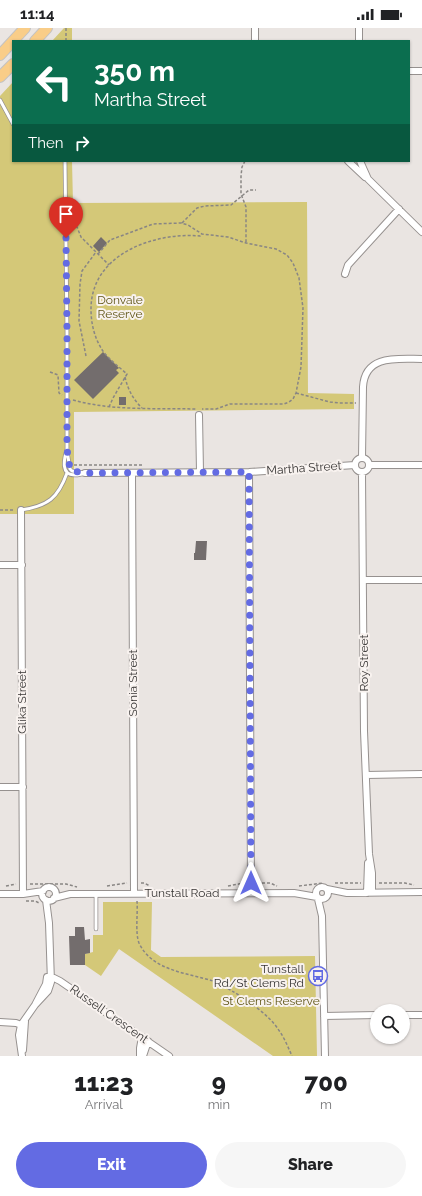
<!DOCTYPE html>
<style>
body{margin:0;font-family:Raleway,sans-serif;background:#f6f6f6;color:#202124;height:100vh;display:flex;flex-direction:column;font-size:15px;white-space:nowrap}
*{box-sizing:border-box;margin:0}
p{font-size:13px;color:#757577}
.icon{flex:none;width:22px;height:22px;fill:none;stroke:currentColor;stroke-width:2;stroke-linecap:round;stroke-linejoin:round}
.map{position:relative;height:1028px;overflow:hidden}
.side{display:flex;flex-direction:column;background:#fff;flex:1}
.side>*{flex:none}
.guide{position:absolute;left:12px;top:12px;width:398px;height:122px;border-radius:0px;box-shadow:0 1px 3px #0004;background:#0b6e4f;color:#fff;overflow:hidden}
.tools{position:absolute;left:370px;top:976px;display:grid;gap:8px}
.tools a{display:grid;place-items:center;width:40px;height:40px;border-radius:50%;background:#fff;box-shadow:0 1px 3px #0004;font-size:20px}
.pin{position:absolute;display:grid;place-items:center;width:34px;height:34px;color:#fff;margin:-41px -17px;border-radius:50% 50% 50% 0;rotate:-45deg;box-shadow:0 0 4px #0007}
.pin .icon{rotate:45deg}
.me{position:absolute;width:44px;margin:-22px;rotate:0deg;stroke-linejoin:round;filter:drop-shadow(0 0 3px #0008)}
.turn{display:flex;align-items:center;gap:14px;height:84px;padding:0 16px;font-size:18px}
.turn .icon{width:52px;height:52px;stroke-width:2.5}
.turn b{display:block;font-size:28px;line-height:34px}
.then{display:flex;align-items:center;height:38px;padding:0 16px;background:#0003;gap:8px;font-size:15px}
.eta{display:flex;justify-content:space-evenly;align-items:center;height:68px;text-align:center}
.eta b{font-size:24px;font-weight:800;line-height:28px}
.cta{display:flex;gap:8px;margin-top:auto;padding:8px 16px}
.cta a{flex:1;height:46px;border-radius:24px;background:#636be3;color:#fff;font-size:16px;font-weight:800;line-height:46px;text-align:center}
.cta a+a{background:#f6f6f6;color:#202124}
.status{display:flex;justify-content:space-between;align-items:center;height:28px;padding:0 20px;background:#fff;direction:ltr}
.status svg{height:11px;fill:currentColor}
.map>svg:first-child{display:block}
</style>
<div class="status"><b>11:14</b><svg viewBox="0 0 49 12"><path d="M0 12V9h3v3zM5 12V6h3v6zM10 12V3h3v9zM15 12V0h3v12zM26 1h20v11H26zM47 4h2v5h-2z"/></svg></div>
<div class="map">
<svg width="422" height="1028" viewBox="0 0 422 1028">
<rect width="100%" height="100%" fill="#eae5e2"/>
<path fill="#d4c878" d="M64 0H72V13H52Z
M13 54V133H72L73 175 307 174 308 365 354 366V381L74 384V486H0V68Z
M103 874H152L151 922 161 929 315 928 317 1028H273L119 921 101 948 85 937V926L93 924V907H103Z"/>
<path fill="#736d6d" d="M101 209 107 215 99 224 93 218Z
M103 324 119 340 116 342 119 345 93 371 74 352Z
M119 369H126V377H119Z
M196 513H207L206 532H194V525H195Z
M75 899H84L85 912 90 911V925L85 926V937H70L69 908H75Z"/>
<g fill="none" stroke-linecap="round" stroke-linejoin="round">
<defs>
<path id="lane" d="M0 72 13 96
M65 133 67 304V421C64 431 60 448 76 447 79 447 82 446 85 445
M67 423 70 441 72 443 85 445
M21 482C48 478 58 470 67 445
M96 866V901"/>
<path id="street" d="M359 0V13
M255 13V0
M409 43H422
M348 133 365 149
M360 133 368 151 422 204
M345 246 348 237 399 181
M199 387 200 444
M355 437a7 7 0 1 1 14 0a7 7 0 1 1-14 0Z
M362 430 363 359C365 326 398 331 422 331
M370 437H422
M249 444 251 865
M85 445 249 444 355 437
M132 445 134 865
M362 445 364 703 369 826 372 845V864
M21 482 23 866
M0 537H22
M363 552H422
M366 747 422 746
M0 759H23
M316 865a6 6 0 1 1 12 0a6 6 0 1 1-12 0Z
M42 866a7 7 0 1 1 14 0a7 7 0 1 1-14 0Z
M327 861 347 865 422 864
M367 865 368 835
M0 866H23L43 863
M54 870 70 866 294 865 317 869
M318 871 322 888 325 1028
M48 949 54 950 60 953 169 1028
M35 977 48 963 51 954 49 895 46 872
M403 987H422
M324 988 377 987
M0 994 16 995 24 998
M23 1022 25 993
M22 1028 19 1007 21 997 35 977 46 956 47 949
M140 1028V1020L142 1009
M143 1028 148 1013"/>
<path id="primary" d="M35 13 47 0
M0 27 25 0
M0 49 13 36"/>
</defs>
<use href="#lane" stroke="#96918f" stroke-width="4.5"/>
<use href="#street" stroke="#96918f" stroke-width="8"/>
<use href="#primary" stroke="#c3c2c2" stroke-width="12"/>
<path stroke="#898684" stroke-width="1.5" stroke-dasharray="3 2" stroke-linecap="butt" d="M66 13V0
M245 133 242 139 241 148V166L246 179V215
M182 195 197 180 205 178 231 177 249 162H256
M71 197 77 199 81 209 109 237
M98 226 110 212 153 196 181 195 188 197 202 206 228 209 246 215 276 221 287 227 293 235 299 250 303 280 301 339 296 365 293 371 289 374 284 376H230L216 381H202
M86 328 79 293 80 256 82 243 96 224
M50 344 58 347 59 365 62 367
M125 349C128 362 133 371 142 380
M296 365 330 374 339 375H356
M73 372C112 383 155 380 196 381
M109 379 113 370 127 346C119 339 106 329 101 320 94 308 91 295 91 281 91 226 154 204 200 208L202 206
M74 437H144
M0 482H14
M141 855H144L150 858
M257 855H270L277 858
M335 855H361
M379 855H405L414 857
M30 856H66L77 859
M6 858 16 856
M107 858 127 855
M228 858 244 855
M299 858 323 855
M26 873H35L39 875
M137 873C138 885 135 905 139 915 152 943 188 945 213 953 219 956 226 959 232 963 246 971 269 987 278 1001 284 1009 288 1019 292 1028"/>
<use href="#lane" stroke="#fff" stroke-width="3"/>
<use href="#street" stroke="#fff" stroke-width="6"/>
<use href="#primary" stroke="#f9cd88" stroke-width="10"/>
</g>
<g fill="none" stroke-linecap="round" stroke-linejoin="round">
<path stroke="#636be3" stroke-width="7" stroke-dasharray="0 12.6" d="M66 210 67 304V421L70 441 72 443 86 445 249 444 251 855"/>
</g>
<defs>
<symbol id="bus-ring" viewBox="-11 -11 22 22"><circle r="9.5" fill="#f8f2ef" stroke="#636be3" stroke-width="1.5"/><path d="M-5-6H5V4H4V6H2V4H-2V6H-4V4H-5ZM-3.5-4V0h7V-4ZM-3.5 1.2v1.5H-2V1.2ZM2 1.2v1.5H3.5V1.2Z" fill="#636be3"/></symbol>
</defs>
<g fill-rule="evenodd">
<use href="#bus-ring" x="307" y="937" width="22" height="22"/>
</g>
<g text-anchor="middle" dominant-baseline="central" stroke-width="4" stroke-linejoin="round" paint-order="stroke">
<g font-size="12" fill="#605617" stroke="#f8f2ef">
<text x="120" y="272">Donvale<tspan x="120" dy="14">Reserve</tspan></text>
<text x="271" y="973">St Clems Reserve</text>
</g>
<g font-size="12" fill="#373534" stroke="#f8f2ef">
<text transform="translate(304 440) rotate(-4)">Martha Street</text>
<text transform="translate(364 635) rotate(-90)">Roy Street</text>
<text transform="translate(133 655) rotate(-90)">Sonia Street</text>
<text transform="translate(22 674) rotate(-90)">Glika Street</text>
<text x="182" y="865">Tunstall Road</text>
<text transform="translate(109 986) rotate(35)">Russell Crescent</text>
</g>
<g font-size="12" fill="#373534" stroke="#f8f2ef" text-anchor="end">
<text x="304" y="941">Tunstall<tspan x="304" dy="14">Rd/St Clems Rd</tspan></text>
</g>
</g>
</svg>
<div class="tools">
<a><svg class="icon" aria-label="search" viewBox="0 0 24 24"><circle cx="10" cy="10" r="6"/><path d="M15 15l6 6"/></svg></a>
</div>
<div class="pin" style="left:66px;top:210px;background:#d93025"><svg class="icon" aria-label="arrive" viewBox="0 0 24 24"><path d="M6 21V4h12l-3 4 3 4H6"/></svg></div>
<svg class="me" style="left:251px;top:855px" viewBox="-20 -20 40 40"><path d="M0-17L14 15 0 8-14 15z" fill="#636be3" stroke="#fff" stroke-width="4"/></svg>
<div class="guide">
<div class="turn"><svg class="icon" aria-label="left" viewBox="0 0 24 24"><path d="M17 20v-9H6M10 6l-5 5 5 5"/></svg><div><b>350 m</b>Martha Street</div></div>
<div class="then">Then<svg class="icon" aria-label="right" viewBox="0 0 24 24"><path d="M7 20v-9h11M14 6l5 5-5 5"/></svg></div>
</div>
</div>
<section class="side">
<div class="eta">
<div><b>11:23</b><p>Arrival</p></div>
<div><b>9</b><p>min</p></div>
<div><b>700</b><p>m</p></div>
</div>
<div class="cta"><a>Exit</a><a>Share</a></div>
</section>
